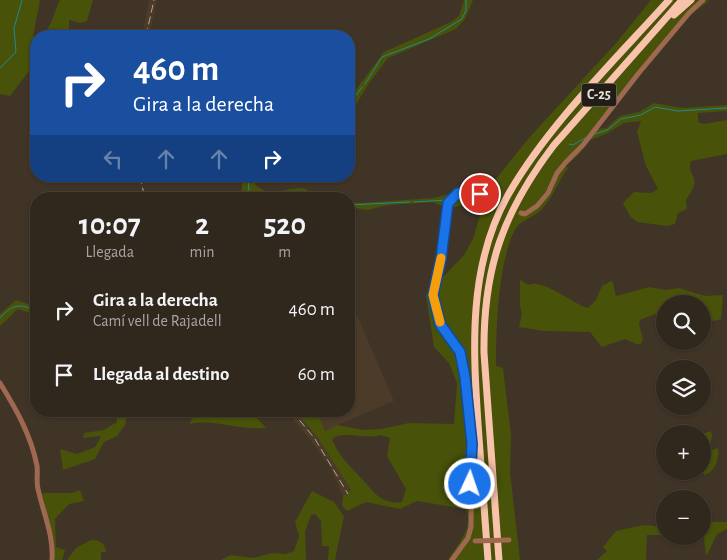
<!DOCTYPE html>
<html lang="es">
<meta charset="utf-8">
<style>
body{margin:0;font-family:"Alegreya Sans",sans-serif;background:#3c332a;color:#f1f3f6;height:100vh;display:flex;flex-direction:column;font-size:19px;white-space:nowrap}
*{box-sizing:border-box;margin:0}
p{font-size:16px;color:#a8a5a4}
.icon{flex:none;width:28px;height:28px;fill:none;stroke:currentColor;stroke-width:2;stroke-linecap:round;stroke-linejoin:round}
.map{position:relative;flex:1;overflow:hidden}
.details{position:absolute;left:30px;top:192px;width:325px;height:225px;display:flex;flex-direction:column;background:#30271d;border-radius:20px;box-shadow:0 1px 4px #0004,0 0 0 1px #4b443b}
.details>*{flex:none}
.top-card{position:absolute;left:30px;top:30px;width:325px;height:152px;border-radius:20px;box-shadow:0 1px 4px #0004,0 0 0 1px #4b443b;background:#1a4fa0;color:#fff;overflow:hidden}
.fabs{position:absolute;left:656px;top:295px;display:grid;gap:10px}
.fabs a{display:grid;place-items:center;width:55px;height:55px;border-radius:50%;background:#30271d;box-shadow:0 1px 4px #0004,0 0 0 1px #4b443b;font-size:25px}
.pin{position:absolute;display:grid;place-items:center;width:42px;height:42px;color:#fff;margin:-21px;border:2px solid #fff;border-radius:50%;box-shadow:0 1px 5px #0007}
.me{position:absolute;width:55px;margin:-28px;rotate:3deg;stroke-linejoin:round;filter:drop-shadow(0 0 4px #0008)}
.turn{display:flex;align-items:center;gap:18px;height:105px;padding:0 20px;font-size:22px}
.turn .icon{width:65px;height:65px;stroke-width:2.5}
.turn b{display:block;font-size:35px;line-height:42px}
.lanes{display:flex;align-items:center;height:48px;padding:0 20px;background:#0003;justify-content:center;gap:25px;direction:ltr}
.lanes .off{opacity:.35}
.eta{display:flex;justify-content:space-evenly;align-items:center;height:85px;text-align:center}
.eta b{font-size:30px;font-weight:700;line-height:35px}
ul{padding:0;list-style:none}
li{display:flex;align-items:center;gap:15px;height:65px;padding:0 20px}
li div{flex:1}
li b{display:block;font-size:19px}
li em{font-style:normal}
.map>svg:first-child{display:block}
</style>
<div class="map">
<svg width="727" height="560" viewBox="0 0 727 560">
<rect width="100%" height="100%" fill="#403427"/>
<path fill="#4c3b28" d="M149 0H157L149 36H142Z
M357 315 394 401 324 431 316 411H349V318Z
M286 411H295L318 438 351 490 343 496 330 467 312 442Z"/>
<path fill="#485209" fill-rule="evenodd" d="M0 0H40L33 36 36 37V62L10 96 0 94Z
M60 0H93L87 21 80 23 69 20V36H41C53 25 53 14 60 0Z
M464 0H473L465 19 456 29 388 58 369 83 349 116V99L384 52 451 22 459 16Z
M651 0 727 1H709L692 14 628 89 598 129 606 128 620 116 639 112 654 103 683 108 727 105V111L698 113V122L704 124 727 120V154L691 161C686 180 705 173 686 200L687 209 678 213 675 224 667 226 637 222 630 216 623 203 634 192 651 193 658 189 646 166 637 132 641 121 624 123 606 134 588 141 580 153 566 166 568 168C559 180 553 197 542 209 535 217 519 221 515 230 498 261 496 331 496 366L503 368 511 435 510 472 520 560H448C456 547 476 525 465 509L417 501 400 509 366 502 347 511 342 506 343 496 351 490 318 438 295 411H316L325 431 337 425 364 430 381 429 409 423 454 424 457 383 449 363 434 347 426 296 431 285 444 276 464 255 473 239 483 205 470 203 448 209 433 202 388 205 367 210 349 207V202L361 203 434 198 470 189H483L492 184 528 139 617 42ZM380 435 390 438 387 456 406 489 402 502C380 505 373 490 360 477 349 465 338 455 332 439 344 430 365 440 380 435Z
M242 176H253L256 186 271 194 290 189 304 188 321 199H236L242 189Z
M520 280 529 285C542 278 573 304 588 308L596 300 602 286 611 281 613 283 616 296 649 287 666 290 679 288 705 296 723 295 721 319 714 321 703 317 702 304H665V310L640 320 639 325 643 339 641 344H636L625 339 602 347 590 332 544 331 519 327 522 314 520 306Z
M16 300 36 307V315L18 309 0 326V314Z
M104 411H128L125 425 117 436 104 442 95 459 63 470 60 449 77 454 95 447 101 436 83 438 84 433 104 430 117 422V418L108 416Z
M201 411H210L214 416 222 418 229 413 251 411 266 428C243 431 210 418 190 424L191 420Z
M711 431 712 436 709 448 712 450 718 448C720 458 715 471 705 475L699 471H702V434Z
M80 490 84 501 69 504 55 519 56 547 65 550 62 560H55L54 543 42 493H72Z
M312 491 334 502 344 516 335 560H328L329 546H322L321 521 315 514 311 515 305 532 306 560H221L231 555 254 558 272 553 285 554 294 551 299 536 295 522Z
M702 522H727V529L717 534 707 555H706Z
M644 525 665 527V535H647L646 560H597L607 551 603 547 616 531Z
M91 540C100 540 105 543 106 552H101V560H67L76 548Z"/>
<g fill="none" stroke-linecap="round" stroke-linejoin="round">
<path stroke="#208a91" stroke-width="1" d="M0 68 16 52 14 28 22 0
M365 84 382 57 429 39 462 19 466 10V0
M349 105 362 87
M595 134 607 130 621 119 641 115 655 107 678 111 727 108
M569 144 573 145 585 138
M248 176 249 192
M486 193 497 188
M244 199C254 186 266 195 279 198 291 192 304 192 316 199
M452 200 474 198
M414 202 448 200
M349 205 410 202
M0 318C12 304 21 303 36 311"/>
<path stroke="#9e6950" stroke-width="5" d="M521 213 525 214 537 206 548 193 557 173 566 162 583 145 638 74 689 13 703 0
M0 383C16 409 31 435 37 466 38 474 36 482 38 489 43 512 54 536 52 560
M452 560 468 538 471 527 472 444 465 377 460 352 439 321 433 293 442 253 445 209 451 198 458 193 472 192 496 204"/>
<path stroke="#f9c3ab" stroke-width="7" d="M674 15 691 0
M488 560C485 515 481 469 478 424 473 347 468 266 508 195 548 125 615 60 669 0
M499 560 484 353C483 268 503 212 554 145L682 0"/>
<path stroke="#afa69c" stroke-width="1" stroke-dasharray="8 4" stroke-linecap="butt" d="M146 36 154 0
M140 176 145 199
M292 411 315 439 348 494"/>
<path stroke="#9e6950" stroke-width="5" d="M475 541 509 540"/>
</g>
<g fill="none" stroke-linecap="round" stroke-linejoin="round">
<defs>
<path id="route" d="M470 484 472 444 465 377 460 352 440 324 433 295 441 259 448 203 458 193 472 192 480 194"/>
</defs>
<use href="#route" stroke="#114b97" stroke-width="12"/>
<use href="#route" stroke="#1a73e8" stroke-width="9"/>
<path stroke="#f59e0b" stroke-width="9" d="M440 322 433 295 441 258"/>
</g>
<g text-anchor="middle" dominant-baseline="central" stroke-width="5" stroke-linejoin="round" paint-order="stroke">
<rect fill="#221d17" stroke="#ada79f" stroke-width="1" x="581.5" y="83.5" width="35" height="23" rx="4"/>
<g font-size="14" font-weight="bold" fill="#e9e2d9">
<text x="599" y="95">C-25</text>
</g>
</g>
</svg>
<div class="fabs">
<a><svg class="icon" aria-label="search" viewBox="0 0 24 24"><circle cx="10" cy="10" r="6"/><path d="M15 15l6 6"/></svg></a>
<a><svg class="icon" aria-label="layers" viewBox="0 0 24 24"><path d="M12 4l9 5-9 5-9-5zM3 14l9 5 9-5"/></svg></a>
<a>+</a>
<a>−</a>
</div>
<div class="pin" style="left:480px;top:194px;background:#d93025"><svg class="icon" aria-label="arrive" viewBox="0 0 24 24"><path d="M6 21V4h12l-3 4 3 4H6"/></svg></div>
<svg class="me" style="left:470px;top:484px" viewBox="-20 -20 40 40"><circle r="17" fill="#1a73e8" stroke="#fff" stroke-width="3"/><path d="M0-11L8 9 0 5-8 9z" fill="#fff"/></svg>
<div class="top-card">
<div class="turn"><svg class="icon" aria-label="right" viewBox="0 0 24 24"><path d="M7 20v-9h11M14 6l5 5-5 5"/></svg><div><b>460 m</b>Gira a la derecha</div></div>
<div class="lanes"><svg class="icon off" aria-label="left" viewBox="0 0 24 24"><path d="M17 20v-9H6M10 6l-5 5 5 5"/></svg><svg class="icon off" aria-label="ahead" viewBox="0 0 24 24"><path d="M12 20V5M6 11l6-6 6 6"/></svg><svg class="icon off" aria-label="ahead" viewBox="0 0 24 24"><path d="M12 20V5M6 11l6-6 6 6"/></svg><svg class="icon" aria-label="right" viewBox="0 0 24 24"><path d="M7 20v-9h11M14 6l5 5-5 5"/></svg></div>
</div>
<section class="details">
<div class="eta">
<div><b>10:07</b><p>Llegada</p></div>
<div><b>2</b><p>min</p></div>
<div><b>520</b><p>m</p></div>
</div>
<ul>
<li><svg class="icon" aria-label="right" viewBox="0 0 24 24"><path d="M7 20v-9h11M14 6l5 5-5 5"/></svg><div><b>Gira a la derecha</b><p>Camí vell de Rajadell</p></div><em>460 m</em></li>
<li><svg class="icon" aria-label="arrive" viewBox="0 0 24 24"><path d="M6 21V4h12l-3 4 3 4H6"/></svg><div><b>Llegada al destino</b></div><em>60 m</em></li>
</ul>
</section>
</div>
